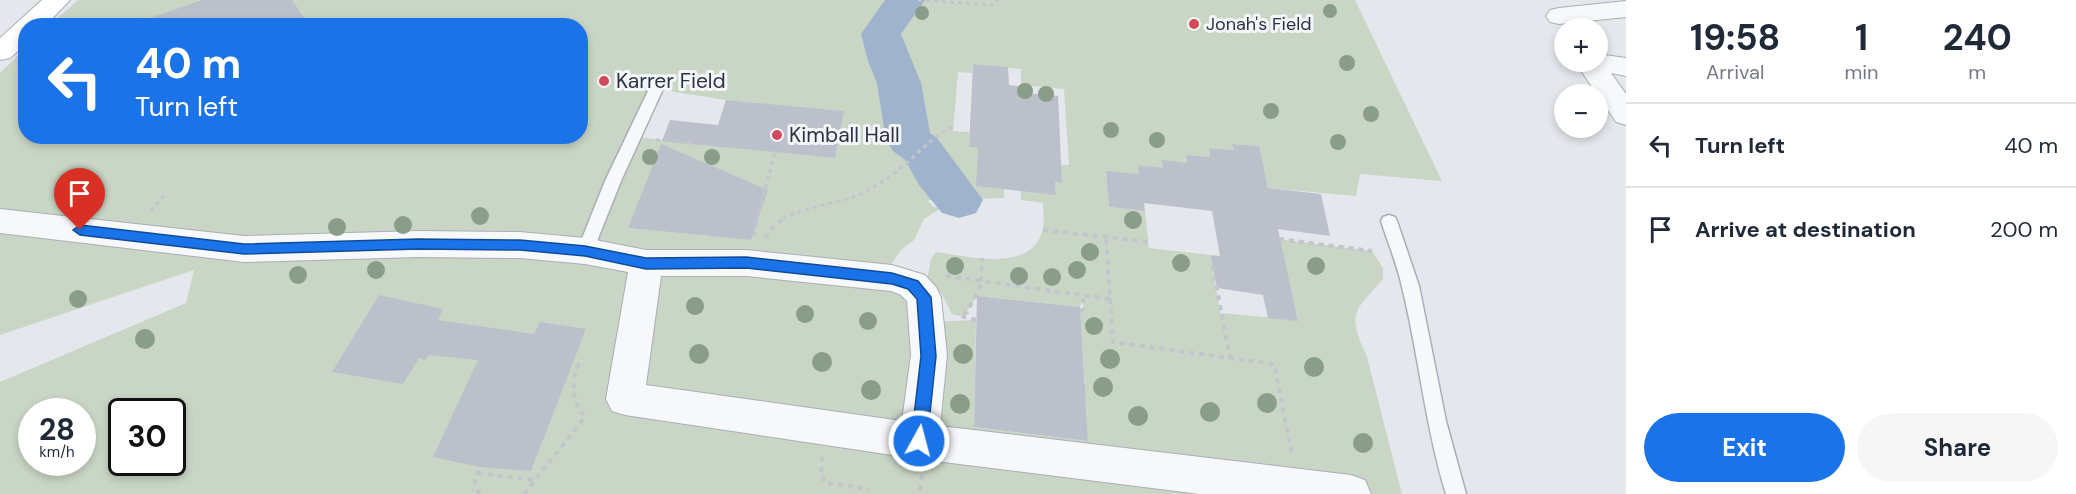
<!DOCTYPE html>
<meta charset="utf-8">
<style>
body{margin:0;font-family:"DM Sans",sans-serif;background:#f6f6f7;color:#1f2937;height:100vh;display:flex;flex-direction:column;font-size:22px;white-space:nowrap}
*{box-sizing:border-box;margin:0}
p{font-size:20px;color:#747a83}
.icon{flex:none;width:33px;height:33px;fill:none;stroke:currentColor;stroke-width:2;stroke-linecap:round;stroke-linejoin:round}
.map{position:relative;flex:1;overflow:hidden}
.sheet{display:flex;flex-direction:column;background:#fff;width:450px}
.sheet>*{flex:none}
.guide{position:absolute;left:18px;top:18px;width:570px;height:126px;border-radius:24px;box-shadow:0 3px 9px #0003;background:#1a73e8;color:#fff;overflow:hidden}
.fabs{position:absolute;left:1554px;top:18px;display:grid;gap:12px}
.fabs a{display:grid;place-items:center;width:54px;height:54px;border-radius:50%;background:#fff;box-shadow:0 3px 9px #0003;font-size:30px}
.speed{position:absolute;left:18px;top:398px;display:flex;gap:12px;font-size:30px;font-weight:700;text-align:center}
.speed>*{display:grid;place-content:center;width:78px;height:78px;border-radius:50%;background:#fff;box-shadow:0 3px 9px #0003;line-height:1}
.speed small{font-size:15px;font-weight:400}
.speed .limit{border:3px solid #111;border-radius:9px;background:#fff;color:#111}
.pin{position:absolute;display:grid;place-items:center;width:51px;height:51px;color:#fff;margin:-62px -26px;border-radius:50% 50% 50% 0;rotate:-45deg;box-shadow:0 0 6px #0007}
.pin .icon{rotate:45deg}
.me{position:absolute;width:66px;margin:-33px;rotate:7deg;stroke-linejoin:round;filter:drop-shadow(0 0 4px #0008)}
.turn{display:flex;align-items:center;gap:21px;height:126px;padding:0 18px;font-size:27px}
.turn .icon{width:78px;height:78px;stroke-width:2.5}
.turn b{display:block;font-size:42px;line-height:51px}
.eta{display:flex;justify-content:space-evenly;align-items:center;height:102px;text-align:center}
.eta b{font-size:36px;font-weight:700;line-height:42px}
.button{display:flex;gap:12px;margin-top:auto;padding:12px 18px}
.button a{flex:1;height:69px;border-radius:36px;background:#1a73e8;color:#fff;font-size:24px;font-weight:700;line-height:69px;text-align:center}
.button a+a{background:#f6f6f7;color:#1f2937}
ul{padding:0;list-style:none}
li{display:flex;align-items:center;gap:18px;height:84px;padding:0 18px;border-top:2px solid #e0e1e3}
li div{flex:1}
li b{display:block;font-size:22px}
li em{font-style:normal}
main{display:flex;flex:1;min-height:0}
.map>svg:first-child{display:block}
</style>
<main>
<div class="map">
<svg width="1626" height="494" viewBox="0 0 1626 494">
<rect width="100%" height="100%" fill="#e4e7ec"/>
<path fill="#c9d6c5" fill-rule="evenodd" d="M78 0H1355L1442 181 1360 174 1356 196 1268 188 1258 146 1233 144 1234 150 1209 148 1210 157 1186 155 1187 163 1161 161 1163 168 1139 174 1106 172 1109 207 1145 211 1149 248 1210 255 1221 316V313L1298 320 1279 239 1372 251 1383 268V279C1353 313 1347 313 1367 357L1402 494H0V382L186 303 194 270 0 335V73L25 49 26 136H580V26L50 25ZM973 64 1021 69V85L1064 89 1069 165H1061L1062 183 1055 182 1056 194 1021 191V200L1043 203C1043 212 1045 223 1042 232 1030 273 967 256 936 252L931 259 927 280 941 293 952 314 960 316 967 312 977 296 1080 307 1083 298V309L1080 312 1085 384 1032 378V396L1086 402 1088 441 974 427 976 320 926 322 888 269 901 250 914 240 924 219 941 208 934 207 928 201 943 195 946 200 1004 198V189L977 186 978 148 969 147V132L953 131 958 72 972 73ZM656 89 726 100 843 111 835 158 635 137ZM648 177 765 189 751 240 629 228ZM32 411H82V462H32ZM122 411H172V462H122Z"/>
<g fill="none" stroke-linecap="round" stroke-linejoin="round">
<path fill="#9fb4cc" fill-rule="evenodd" d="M885 0H925L901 34 921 83 930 133 937 138 983 200 976 213 959 218 942 213 919 185 905 160 893 151 886 140 877 83 868 61 861 34Z"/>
</g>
<path fill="#bbc0ca" d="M202 0H292L310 26H140L139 22Z
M973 64 1008 67 1009 85 1023 87 1025 93 1058 96 1062 183 1055 182 1056 195 976 186 978 148 969 147Z
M726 100 844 111 835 158 662 141 670 120 718 125Z
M661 144 768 190 751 240 628 228Z
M1232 144 1259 146 1268 188 1321 194 1330 236 1278 229 1298 321 1268 318 1263 295 1217 288 1210 255 1220 256 1212 211 1144 203 1145 211 1109 207 1106 171 1139 174 1138 165 1163 168 1161 160 1187 163 1186 155 1210 157 1209 148 1234 150Z
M379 295 443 309 438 320 534 334 540 322 586 329 531 471 480 467 433 457 478 360 429 355 425 360 419 358 403 384 332 372Z
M977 296 1080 307 1088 441 974 427Z"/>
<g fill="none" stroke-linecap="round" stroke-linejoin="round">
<defs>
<path id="service" d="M656 84 663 89 621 181 591 256 585 257 579 256 577 251 605 181 649 89Z
M1389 215 1395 217 1397 221 1419 286 1446 421 1466 494H1446C1425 426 1419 356 1402 287 1397 264 1388 243 1381 221L1383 217Z"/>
<path id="minor" d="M1626 1V17L1559 24 1550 22 1546 16 1550 10 1559 8Z
M1598 54 1626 58V76L1611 73 1626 94V125L1616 122 1575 62H1598Z
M0 209 244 236 418 231 520 232 585 238 646 250H746L892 265 925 275 936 287 941 297 947 355 940 426 1351 475 1365 480 1371 494H1200L919 459 625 415 612 411 606 399 628 272 585 264 520 258 418 257 244 262 0 233ZM661 276H746L891 291 901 295 907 301 911 355 902 421 646 385Z"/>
<path id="secondary" d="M42 0H70L45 26H26V44L10 58 0 60V38Z"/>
</defs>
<use href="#service" stroke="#a9aeb7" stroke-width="3"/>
<use href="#minor" stroke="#a9aeb7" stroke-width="2"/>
<use href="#secondary" stroke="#a9aeb7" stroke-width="2"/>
<path stroke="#c2c5cb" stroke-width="3" stroke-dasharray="4 4" stroke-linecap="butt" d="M918 0 992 5 998 0
M138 17 143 26
M656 140 712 145
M151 211 166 193
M757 219 775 152
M783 219C809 204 840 205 867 191 879 184 891 176 902 167 919 153 932 136 953 127"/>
<path stroke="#c2c5cb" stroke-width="4" stroke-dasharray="5 5" stroke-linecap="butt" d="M1043 230 1148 242
M753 236 758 218
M765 238 774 226 785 218
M1279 239 1372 251
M946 276 1110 299 1106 237
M981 281 982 258
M1110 299 1113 342 1230 358 1212 262
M1080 312 1083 309V295
M976 320 960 316 967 312 983 281
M1229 358 1274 364 1292 454
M822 457 821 474 825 483 869 489
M478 473 534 480
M920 490 922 474
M479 494 475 481 480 467
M524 494 585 417C572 401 571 384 578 365H572"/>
<use href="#service" fill="#f7f8fa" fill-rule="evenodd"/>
<use href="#minor" fill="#f7f8fa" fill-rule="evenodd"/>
<use href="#secondary" fill="#fff" fill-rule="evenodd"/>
</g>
<g fill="#899d89">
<circle cx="1330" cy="11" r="7"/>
<circle cx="922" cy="13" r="7"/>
<circle cx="1347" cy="63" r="8"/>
<circle cx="1025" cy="91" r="8"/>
<circle cx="1046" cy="94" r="8"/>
<circle cx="1271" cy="111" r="8"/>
<circle cx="1371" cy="114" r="8"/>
<circle cx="1111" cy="130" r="8"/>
<circle cx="1157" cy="140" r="8"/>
<circle cx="1338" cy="142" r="8"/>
<circle cx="650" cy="157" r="8"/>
<circle cx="712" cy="157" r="8"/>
<circle cx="480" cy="216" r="9"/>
<circle cx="1133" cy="220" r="9"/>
<circle cx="403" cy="225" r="9"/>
<circle cx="337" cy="227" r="9"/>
<circle cx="1090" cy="252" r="9"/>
<circle cx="1181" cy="263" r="9"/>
<circle cx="955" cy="266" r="9"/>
<circle cx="1316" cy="266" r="9"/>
<circle cx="376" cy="270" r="9"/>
<circle cx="1077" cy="270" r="9"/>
<circle cx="298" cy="275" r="9"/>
<circle cx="1019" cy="276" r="9"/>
<circle cx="1052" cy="277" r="9"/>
<circle cx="78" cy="299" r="9"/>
<circle cx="695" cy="306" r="9"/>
<circle cx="805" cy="314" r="9"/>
<circle cx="868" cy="321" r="9"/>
<circle cx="1094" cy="326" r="9"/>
<circle cx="145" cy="339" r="10"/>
<circle cx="699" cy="354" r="10"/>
<circle cx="963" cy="354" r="10"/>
<circle cx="1110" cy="359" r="10"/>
<circle cx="822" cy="362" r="10"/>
<circle cx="1314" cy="367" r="10"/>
<circle cx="1103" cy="387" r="10"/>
<circle cx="871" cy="390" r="10"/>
<circle cx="1267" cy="403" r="10"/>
<circle cx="960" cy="404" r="10"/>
<circle cx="1210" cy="412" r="10"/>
<circle cx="1138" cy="416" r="10"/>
<circle cx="1363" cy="443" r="10"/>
</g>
<path fill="#1a73e8" stroke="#114b97" stroke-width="1.5" d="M80 225 244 244 418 239 520 240 585 246 646 258 746 257 892 273 918 281 931 297 936 356 927 441 924 446 919 448 913 446 911 441 921 356 917 299 908 289 892 284 746 268 646 269 585 256 520 250 418 249 244 254 80 235 73 230Z"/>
<g fill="#d1495b" stroke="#f4f6f9" stroke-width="2">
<circle cx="1194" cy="24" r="6"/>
<circle cx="604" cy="81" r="6"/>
<circle cx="777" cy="135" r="6"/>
</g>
<g text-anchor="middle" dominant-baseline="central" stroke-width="6" stroke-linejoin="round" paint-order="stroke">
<g font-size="18" fill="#2b3445" stroke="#f4f6f9" text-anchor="start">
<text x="1206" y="24">Jonah's Field</text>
</g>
<g font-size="21" fill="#2b3445" stroke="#f4f6f9" text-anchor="start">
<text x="616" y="81">Karrer Field</text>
<text x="789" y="135">Kimball Hall</text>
</g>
</g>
</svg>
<div class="fabs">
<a>+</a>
<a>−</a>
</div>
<div class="speed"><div>28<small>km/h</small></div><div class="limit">30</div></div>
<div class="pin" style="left:80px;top:230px;background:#d93025"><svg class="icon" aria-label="arrive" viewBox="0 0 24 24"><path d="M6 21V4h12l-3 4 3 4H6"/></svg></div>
<svg class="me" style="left:919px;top:441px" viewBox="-20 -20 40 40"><circle r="17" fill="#1a73e8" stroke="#fff" stroke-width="3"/><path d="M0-11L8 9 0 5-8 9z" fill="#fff"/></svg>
<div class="guide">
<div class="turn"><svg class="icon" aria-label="left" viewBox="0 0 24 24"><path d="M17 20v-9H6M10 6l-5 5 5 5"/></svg><div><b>40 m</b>Turn left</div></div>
</div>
</div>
<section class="sheet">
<div class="eta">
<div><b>19:58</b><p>Arrival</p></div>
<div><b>1</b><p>min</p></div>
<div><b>240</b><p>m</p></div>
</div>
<ul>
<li><svg class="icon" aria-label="left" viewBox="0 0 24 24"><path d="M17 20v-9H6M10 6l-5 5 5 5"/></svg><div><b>Turn left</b></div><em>40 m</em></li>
<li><svg class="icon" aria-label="arrive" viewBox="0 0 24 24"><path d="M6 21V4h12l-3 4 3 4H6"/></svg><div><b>Arrive at destination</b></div><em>200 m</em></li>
</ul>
<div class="button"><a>Exit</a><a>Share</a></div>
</section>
</main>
